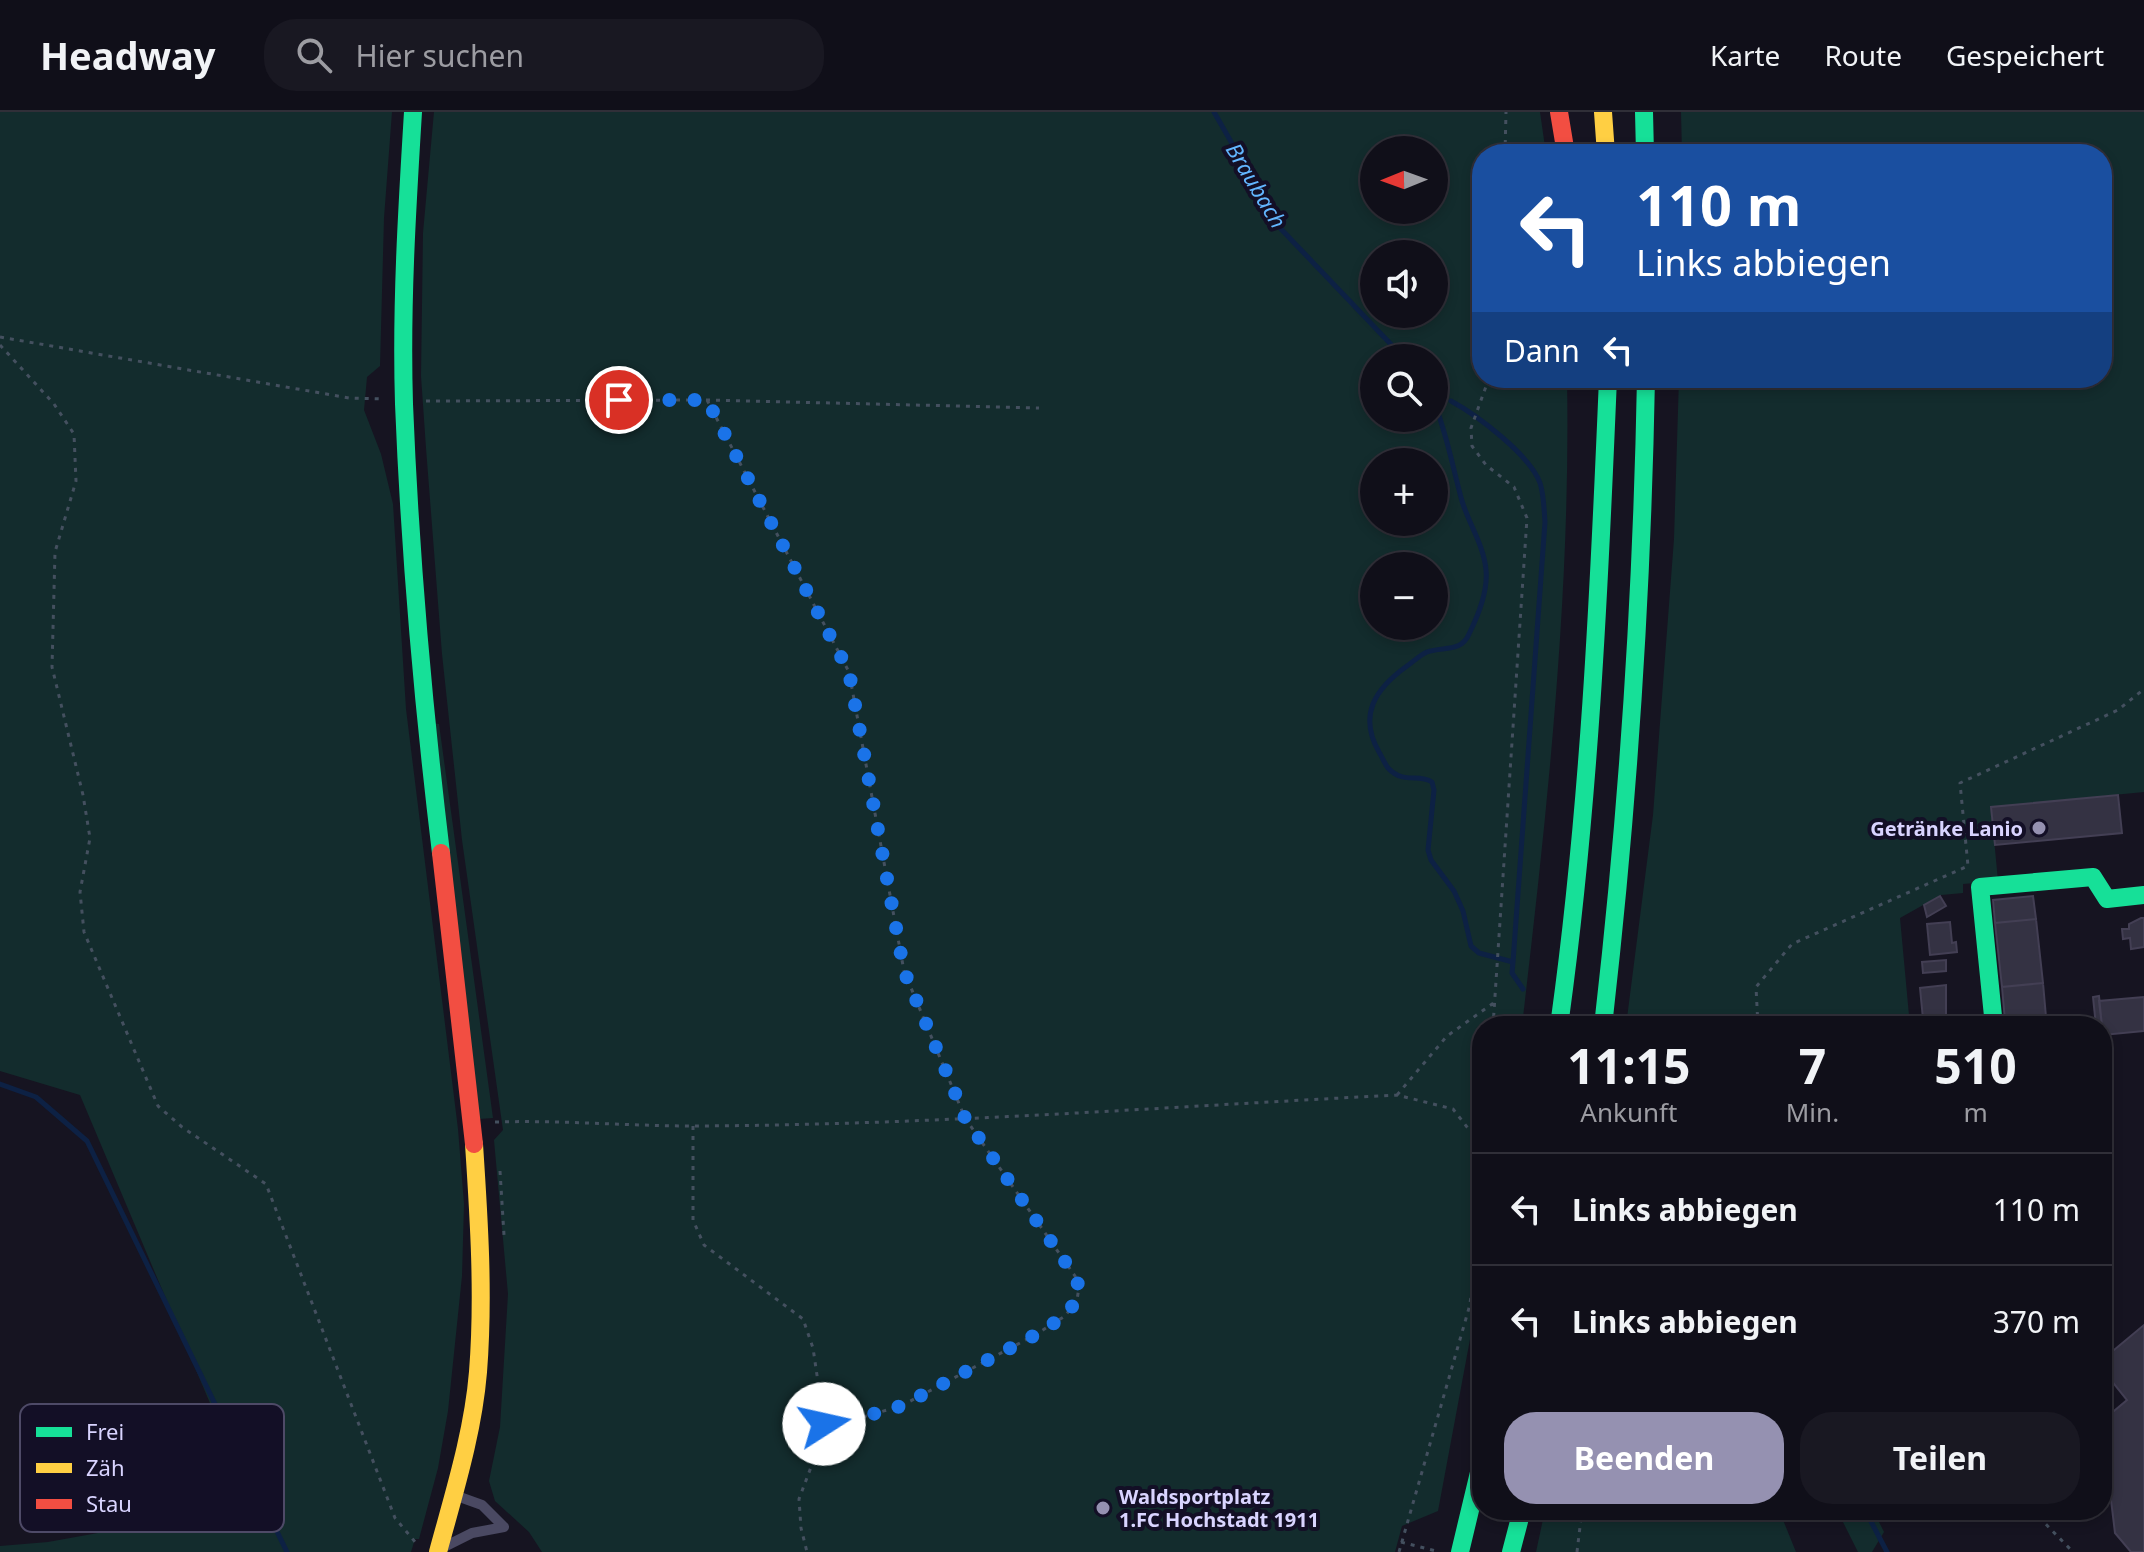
<!DOCTYPE html>
<html lang="de">
<meta charset="utf-8">
<style>
body{margin:0;font-family:"Noto Sans",sans-serif;background:#191822;color:#f1f3f6;height:100vh;display:flex;flex-direction:column;font-size:30px;white-space:nowrap}
*{box-sizing:border-box;margin:0}
p{font-size:26px;color:#9c9ca2}
.icon{flex:none;width:44px;height:44px;fill:none;stroke:currentColor;stroke-width:2;stroke-linecap:round;stroke-linejoin:round}
.map{position:relative;flex:1;overflow:hidden}
.details{position:absolute;left:1472px;top:904px;width:640px;height:504px;display:flex;flex-direction:column;background:#100f19;border-radius:32px;box-shadow:0 4px 12px #0003,0 0 0 2px #302f38}
.details>*{flex:none}
.top-card{position:absolute;left:1472px;top:32px;width:640px;height:244px;border-radius:32px;box-shadow:0 4px 12px #0003,0 0 0 2px #302f38;background:#1a4fa0;color:#fff;overflow:hidden}
.needle{width:52px;rotate:269deg}
.controls{position:absolute;left:1360px;top:24px;display:grid;gap:16px}
.controls a{display:grid;place-items:center;width:88px;height:88px;border-radius:50%;background:#100f19;box-shadow:0 4px 12px #0003,0 0 0 2px #302f38;font-size:40px}
.pin{position:absolute;display:grid;place-items:center;width:68px;height:68px;color:#fff;margin:-34px;border:4px solid #fff;border-radius:50%;box-shadow:0 2px 8px #0007}
.me{position:absolute;width:88px;margin:-44px;rotate:80deg;stroke-linejoin:round;filter:drop-shadow(0 0 6px #0008)}
.turn{display:flex;align-items:center;gap:28px;height:168px;padding:0 32px;font-size:36px}
.turn .icon{width:104px;height:104px;stroke-width:2.5}
.turn b{display:block;font-size:56px;line-height:68px}
.then{display:flex;align-items:center;height:76px;padding:0 32px;background:#0003;gap:16px;font-size:30px}
.eta{display:flex;justify-content:space-evenly;align-items:center;height:136px;text-align:center}
.eta b{font-size:48px;font-weight:700;line-height:56px}
.action{display:flex;gap:16px;margin-top:auto;padding:16px 32px}
.action a{flex:1;height:92px;border-radius:32px;background:#9591b1;color:#fff;font-size:32px;font-weight:700;line-height:92px;text-align:center}
.action a+a{background:#191822;color:#f1f3f6}
ul{padding:0;list-style:none}
li{display:flex;align-items:center;gap:24px;height:112px;padding:0 32px;border-top:2px solid #302f38}
li div{flex:1}
li b{display:block;font-size:30px}
li em{font-style:normal}
header{display:flex;align-items:center;gap:48px;box-sizing:border-box;height:112px;padding:0 40px;background:#100f19;border-bottom:2px solid #302f38}
header strong{font-size:38px}
nav{display:flex;gap:44px;margin-inline-start:auto;font-size:28px}
.search{width:560px;height:72px;background:#191822;display:flex;align-items:center;gap:20px;box-sizing:border-box;padding:0 28px;border-radius:32px;color:#9c9ca2;font-size:30px}
.map>svg:first-child{display:block}
</style>
<header>
<strong>Headway</strong>
<div class="search"><svg class="icon" aria-label="search" viewBox="0 0 24 24"><circle cx="10" cy="10" r="6"/><path d="M15 15l6 6"/></svg>Hier suchen</div>
<nav><a>Karte</a><a>Route</a><a>Gespeichert</a></nav>
</header>
<div class="map">
<svg width="2144" height="1440" viewBox="0 0 2144 1440">
<rect width="100%" height="100%" fill="#161421"/>
<path fill="#132c2d" fill-rule="evenodd" d="M0 0H392L384 106 380 254 367 265 364 298 381 342 393 392 406 597 458 1017 464 1092 462 1164 448 1299 438 1356 419 1427H415L411 1440H0V1434L48 1430 253 1393 80 983 0 959Z
M434 0H1540L1546 42H1482V266H1567C1571 482 1547 700 1522 914H1482V1163L1438 1399 1402 1414 1395 1440H542L529 1420 495 1389 489 1369 500 1315 508 1182 494 1028 503 1018 462 728 442 542 426 336 421 264 423 121ZM1374 38H1434V98H1374ZM1374 142H1434V202H1374ZM1374 246H1434V306H1374ZM1374 350H1434V410H1374ZM1374 454H1434V514H1374Z
M1681 0H2144V680L1991 695 1998 769 1963 772V781L1941 783 1900 806 1910 914H1626L1653 703 1674 427 1679 266H2102V42H1682Z
M432 611 439 612 493 1006 479 1007Z
M1545 1398H1779L1796 1440H1536Z
M1837 1398H1873L1884 1420 1872 1440H1858Z"/>
<g fill="none" stroke-linecap="round" stroke-linejoin="round">
<path stroke="#0d2144" stroke-width="5" d="M1214 0 1281 117 1404 246
M1451 289C1477 303 1530 343 1540 371 1544 383 1544 398 1545 410L1513 850
M1434 290C1447 322 1453 357 1462 389 1469 412 1484 434 1486 458 1488 478 1478 504 1469 522 1461 541 1443 534 1427 540 1420 543 1413 550 1407 554 1375 577 1358 603 1379 640 1382 645 1385 652 1388 656 1404 673 1418 661 1432 670L1434 678 1428 738 1431 748 1454 779 1463 799 1471 834 1479 841 1513 850 1512 861 1523 877
M1624 912 1626 914
M0 972 36 985 87 1029 287 1440
M1865 1398 1887 1440"/>
</g>
<path fill="#343243" stroke="#433f54" stroke-width="2" d="M2118 683 2122 721 1995 733 1991 695Z
M1940 784 1946 794 1927 805 1924 793Z
M2033 784 2036 807 1995 811 1993 788Z
M2141 806H2144V835L2131 837 2130 826 2123 827 2122 817H2129V812Z
M2036 807 2043 871 2002 875 1995 811Z
M1950 810 1952 831 1956 830 1957 840 1930 843 1927 812Z
M1946 848V859L1923 861 1922 850Z
M2043 871 2046 905 2005 909 2002 875Z
M1946 873V904L1923 907 1920 876Z
M2099 884 2102 914H2096L2093 885Z
M2144 885V919L2103 923 2099 889Z
M2144 1213V1440H2131L2115 1421 2102 1313V1309L2127 1288 2102 1257V1248Z"/>
<g fill="none" stroke-linecap="round" stroke-linejoin="round">
<path stroke="#44505f" stroke-width="3" stroke-dasharray="4 6" stroke-linecap="butt" d="M1505 42 1506 0
M0 225 349 286 383 287
M0 233 54 292 74 322 76 369 55 440 52 555 83 683 90 726 80 780 84 820 158 994 182 1015 266 1072 395 1406 416 1431
M1489 266 1471 316 1472 334 1486 353 1514 375 1527 406 1493 914
M707 288 849 560 904 859 965 1006 1075 1164 1079 1175 1077 1188 1065 1204 1035 1223 901 1294 845 1310 824 1312
M426 289 707 288 1039 296
M1758 914 1756 875 1792 832 1968 754 1960 671 2118 598 2144 577
M1397 983 1447 924 1495 890
M495 1010C562 1008 628 1014 695 1014 929 1013 1163 995 1397 983L1453 997 1481 1033 1482 1051
M693 1014V1108L704 1133 803 1207 813 1236 825 1318 799 1387 801 1416 807 1440
M500 1059 504 1123
M2032 1398 2073 1440
M1401 1430 1436 1439
M1399 1440 1469 1196 1482 1125
M1577 1440 1582 1398"/>
<path stroke="#4a4962" stroke-width="10" d="M457 1384 482 1393 504 1415
M446 1434 472 1421 504 1415"/>
<path stroke="#16e098" stroke-width="18" d="M413 0C407 97 401 195 404 292 410 442 423 592 441 741
M1644 0 1645 42
M1559 914C1589 699 1599 483 1608 266
M1603 914C1628 698 1642 483 1646 266
M1994 914 1980 775 2093 765 2107 787 2144 783
M1460 1440 1482 1348
M1511 1440 1522 1398"/>
<path stroke="#ffcf43" stroke-width="18" d="M1603 0 1606 42
M438 1440C454 1381 473 1321 478 1260 484 1184 479 1107 474 1032"/>
<path stroke="#f24e42" stroke-width="18" d="M1559 0 1566 42
M441 741 474 1032"/>
</g>
<g fill="none" stroke-linecap="round" stroke-linejoin="round">
<path stroke="#1a73e8" stroke-width="14" stroke-dasharray="0 25.2" d="M619 288H707L849 560 904 859 953 976 965 1006 1075 1164 1079 1175 1077 1188 1065 1204 1035 1223 901 1294 845 1310 824 1312"/>
</g>
<g fill="#9591b1" stroke="#130f26" stroke-width="3">
<circle cx="2039" cy="716" r="8"/>
<circle cx="1103" cy="1396" r="8"/>
</g>
<g text-anchor="middle" dominant-baseline="central" stroke-width="8" stroke-linejoin="round" paint-order="stroke">
<g font-size="20" font-weight="bold" fill="#d9d4ff" stroke="#130f26" text-anchor="end">
<text x="2023" y="716">Getränke Lanio</text>
<text x="1119" y="1384" text-anchor="start">Waldsportplatz<tspan x="1119" dy="23">1.FC Hochstadt 1911</tspan></text>
</g>
<g font-size="22" font-style="italic" fill="#62b6ff" stroke="#130f26">
<text transform="translate(1257 73) rotate(59)">Braubach</text>
</g>
</g>
<rect x="20" y="1292" width="264" height="128" rx="12" fill="#130f26" stroke="#4e4a67" stroke-width="2"/>
<rect x="36" y="1315" width="36" height="10" fill="#16e098"/>
<rect x="36" y="1351" width="36" height="10" fill="#ffcf43"/>
<rect x="36" y="1387" width="36" height="10" fill="#f24e42"/>
<g font-size="22" fill="#d9d4ff">
<text x="86" y="1328">Frei</text>
<text x="86" y="1364">Zäh</text>
<text x="86" y="1400">Stau</text>
</g>
</svg>
<div class="controls">
<a><svg class="needle" viewBox="-14 -14 28 28"><path d="M0-13l5 13h-10z" fill="#e53935"/><path d="M0 13l5-13h-10z" fill="#9c9ca2"/></svg></a>
<a><svg class="icon" aria-label="sound" viewBox="0 0 24 24"><path d="M4 9h4l5-4v14l-5-4H4zM17 9q2 3 0 6"/></svg></a>
<a><svg class="icon" aria-label="search" viewBox="0 0 24 24"><circle cx="10" cy="10" r="6"/><path d="M15 15l6 6"/></svg></a>
<a>+</a>
<a>−</a>
</div>
<div class="pin" style="left:619px;top:288px;background:#d93025"><svg class="icon" aria-label="arrive" viewBox="0 0 24 24"><path d="M6 21V4h12l-3 4 3 4H6"/></svg></div>
<svg class="me" style="left:824px;top:1312px" viewBox="-20 -20 40 40"><circle r="19" fill="#fff"/><path d="M0-13L10 11 0 6-10 11z" fill="#1a73e8"/></svg>
<div class="top-card">
<div class="turn"><svg class="icon" aria-label="left" viewBox="0 0 24 24"><path d="M17 20v-9H6M10 6l-5 5 5 5"/></svg><div><b>110 m</b>Links abbiegen</div></div>
<div class="then">Dann<svg class="icon" aria-label="left" viewBox="0 0 24 24"><path d="M17 20v-9H6M10 6l-5 5 5 5"/></svg></div>
</div>
<section class="details">
<div class="eta">
<div><b>11:15</b><p>Ankunft</p></div>
<div><b>7</b><p>Min.</p></div>
<div><b>510</b><p>m</p></div>
</div>
<ul>
<li><svg class="icon" aria-label="left" viewBox="0 0 24 24"><path d="M17 20v-9H6M10 6l-5 5 5 5"/></svg><div><b>Links abbiegen</b></div><em>110 m</em></li>
<li><svg class="icon" aria-label="left" viewBox="0 0 24 24"><path d="M17 20v-9H6M10 6l-5 5 5 5"/></svg><div><b>Links abbiegen</b></div><em>370 m</em></li>
</ul>
<div class="action"><a>Beenden</a><a>Teilen</a></div>
</section>
</div>
